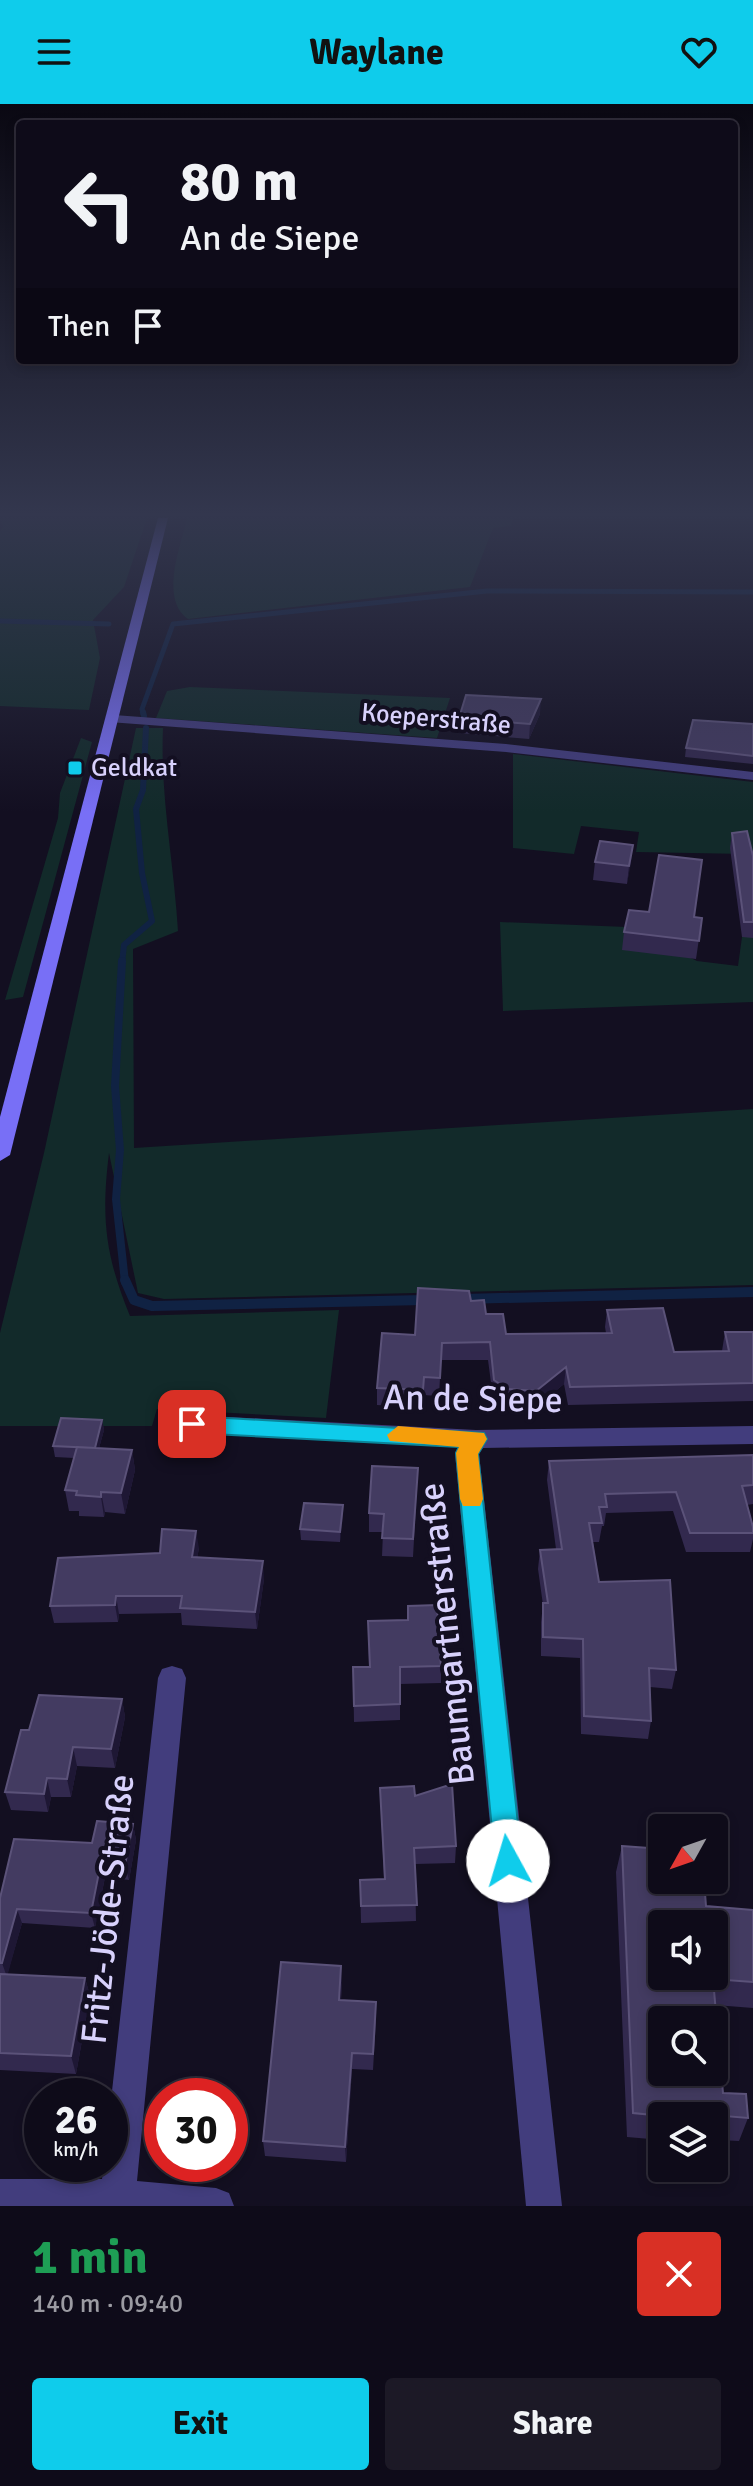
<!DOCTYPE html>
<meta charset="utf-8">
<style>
body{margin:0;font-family:Signika,sans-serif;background:#1c1926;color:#f1f3f6;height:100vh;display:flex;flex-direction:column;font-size:30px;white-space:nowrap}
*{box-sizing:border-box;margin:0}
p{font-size:26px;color:#9b9ba2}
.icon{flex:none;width:44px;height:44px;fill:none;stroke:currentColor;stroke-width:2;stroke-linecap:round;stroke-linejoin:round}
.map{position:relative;height:2102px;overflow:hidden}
.sheet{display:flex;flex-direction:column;background:#0e0b19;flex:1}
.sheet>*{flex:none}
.guide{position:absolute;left:16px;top:16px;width:722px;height:244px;border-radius:8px;box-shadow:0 4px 12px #0003,0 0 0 2px #2e2b38;background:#0e0b19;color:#f1f3f6;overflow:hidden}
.needle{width:52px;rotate:230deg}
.buttons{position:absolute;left:648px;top:1710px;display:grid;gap:16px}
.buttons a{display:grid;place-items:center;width:80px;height:80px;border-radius:8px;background:#0e0b19;box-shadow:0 4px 12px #0003,0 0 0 2px #2e2b38;font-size:40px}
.speed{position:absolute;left:24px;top:1974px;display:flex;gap:16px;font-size:40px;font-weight:700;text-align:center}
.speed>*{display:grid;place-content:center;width:104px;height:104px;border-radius:50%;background:#0e0b19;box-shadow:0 4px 12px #0003,0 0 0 2px #2e2b38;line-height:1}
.speed small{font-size:20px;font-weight:400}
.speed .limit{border:12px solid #d22;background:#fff;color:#111}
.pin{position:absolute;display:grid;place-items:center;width:68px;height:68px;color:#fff;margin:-34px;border-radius:16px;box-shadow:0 4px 12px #0006}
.me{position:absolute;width:88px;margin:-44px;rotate:354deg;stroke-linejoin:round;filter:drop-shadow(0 0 6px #0008)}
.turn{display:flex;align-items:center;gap:28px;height:168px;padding:0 32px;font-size:36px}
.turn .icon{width:104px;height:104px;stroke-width:2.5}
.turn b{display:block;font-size:56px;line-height:68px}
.then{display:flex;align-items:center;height:76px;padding:0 32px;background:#0003;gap:16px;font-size:30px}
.round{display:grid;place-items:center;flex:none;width:84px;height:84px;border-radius:8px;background:#1c1926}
.overview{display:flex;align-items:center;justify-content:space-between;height:136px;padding:0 32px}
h1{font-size:48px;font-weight:800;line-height:60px;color:#1e9e55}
.cta{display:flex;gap:16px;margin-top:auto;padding:16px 32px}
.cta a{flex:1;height:92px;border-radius:8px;background:#0fcceb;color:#111;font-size:32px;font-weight:800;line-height:92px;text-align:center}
.cta a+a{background:#1c1926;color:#f1f3f6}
header{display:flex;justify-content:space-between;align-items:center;height:104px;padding:0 32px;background:#0fcceb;color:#111;font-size:36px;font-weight:800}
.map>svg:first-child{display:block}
</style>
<header><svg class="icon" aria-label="menu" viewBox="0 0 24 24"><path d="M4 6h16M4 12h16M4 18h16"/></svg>Waylane<svg class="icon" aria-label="heart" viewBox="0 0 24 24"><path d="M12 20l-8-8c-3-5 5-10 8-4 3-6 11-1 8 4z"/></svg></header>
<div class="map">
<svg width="753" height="2102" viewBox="0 0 753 2102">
<rect width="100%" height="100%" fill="#130f21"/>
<path fill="#122a2a" d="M0 414H147L124 483 93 516 100 554 89 606 0 602V428L3 422Z
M187 414H513L511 422 493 424 470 483 188 515C159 495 181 442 187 414Z
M190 583 450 594 437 634 156 614 167 587Z
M136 624H163C160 692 174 759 178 827L133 845 134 1044 753 1005V1181L164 1195 138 1189 109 1049C101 1114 105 1151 130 1212L339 1206 326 1314 157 1305 152 1322H0V1229L44 1049Z
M81 634 92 638 23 893 5 896 58 714 60 689Z
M513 650 753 678V770L746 750 636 748 639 728 581 722 574 750 513 744Z
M500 818 627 823 697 857 738 862 742 833H753V898L503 907Z"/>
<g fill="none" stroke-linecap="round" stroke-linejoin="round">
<path stroke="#102243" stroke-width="5" d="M0 517 109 520
M143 610 142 605 173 520 487 487 753 488"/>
<path stroke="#102243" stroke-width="6" d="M143 608 144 612
M122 859 124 841 152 817 142 769 136 705 143 686 146 624"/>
<path stroke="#102243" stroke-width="8" d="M122 857 115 982 120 1046 116 1095 125 1178"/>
<path stroke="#102243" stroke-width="10" d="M125 1176 134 1196 152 1202 424 1196
M462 1195 753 1188"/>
<path fill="#423d7d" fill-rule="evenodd" d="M114 611 506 640 753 668V676L506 648 109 618 107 615Z
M192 1311 476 1326 753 1322V1340L483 1344 479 1350 562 2102H526L455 1349 458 1343 192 1329 184 1327 180 1320 184 1313Z
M172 1562 182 1565 186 1574 137 2077 216 2084 229 2089 234 2102H0V2075H102L104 2060H110V2005L158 1574 162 1565Z"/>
<path fill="#786ff6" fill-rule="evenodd" d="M158 414H168L10 1051 0 1057V1013Z"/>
</g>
<path fill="#32294e" d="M540 610 529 635 459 629V614Z
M753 620V660L685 653 686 644Z
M732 729 753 752V834L742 833 730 744Z
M633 741 627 780 593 776 595 758Z
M694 813 702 814 696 855 622 846 624 828Z
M471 1197 486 1210 506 1230 606 1229 605 1223 607 1206 674 1248 722 1247 725 1228H753V1297L568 1301 564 1280 535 1304 506 1302 493 1294 488 1256H441L439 1292 423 1291 422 1304 377 1301V1284L415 1231Z
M102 1316 104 1326 99 1344 132 1346 135 1366 125 1410 105 1408 104 1413 79 1412V1407H69L65 1386 74 1354 55 1353 53 1342Z
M753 1351V1400L747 1401 753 1423V1435L750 1448H686L673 1407 606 1409 604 1422H602L599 1438H593L599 1478 676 1566 672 1585 650 1583 651 1617 648 1635 581 1630 580 1554 541 1552V1518L543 1501 538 1465 540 1446 556 1445 547 1376 549 1357Z
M417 1383 413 1453 382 1452 383 1428H369V1409Z
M343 1401 340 1438 301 1436 300 1425Z
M199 1444 197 1454 264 1475 257 1525 182 1521 181 1509 119 1510 118 1518 54 1519 50 1502 160 1449Z
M408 1502 441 1562V1579L400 1580V1616L354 1618 353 1563H369L368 1517 407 1516Z
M122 1595 125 1613 115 1664 77 1662 71 1693H51L48 1708 11 1706 5 1688 29 1626Z
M380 1684 415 1692 456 1742 455 1759 415 1760 416 1817 361 1819 360 1776 384 1775Z
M133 1720 136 1736 129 1776 105 1773 95 1824 22 1819 7 1871 85 1874 90 1892 76 1970 0 1966V1794L92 1739Z
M622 1742 706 1802 753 1806V1904L715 1901 723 1989 748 2014 739 2037 719 2036 717 2040H714V2012H662V2036L627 2033 616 1768Z
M342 1878 341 1896 376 1915 373 1966 352 1965 346 2058 265 2052 263 2037Z"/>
<path fill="#1e1734" d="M541 595 540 610 529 635 530 620Z
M633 741 631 759 627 780 629 762Z
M566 1263 564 1280 535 1304 536 1287Z
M102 1316 104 1326 96 1355 95 1344Z
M132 1346 135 1366 125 1410 121 1389Z
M101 1388 105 1408 104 1413 101 1393Z
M343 1401V1412L340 1438V1428Z
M196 1427 199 1444 194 1471 192 1453Z
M263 1457 264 1475 257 1525 255 1508Z
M116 1492 119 1510 118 1518 115 1501Z
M122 1595 125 1613 115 1664 111 1645Z
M73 1643 77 1662 71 1693 67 1675Z
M47 1674 51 1693 48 1708 44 1690Z
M133 1720 136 1736 129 1776 125 1761Z
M101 1758 105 1773 95 1824 91 1809Z
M17 1805 22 1819 7 1873 2 1859Z
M341 1862 342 1878 340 1913 339 1896Z
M85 1874 90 1892 76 1970 71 1952Z
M352 1949V1965L346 2058 345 2043Z"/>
<path fill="#433b61" stroke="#5b5279" stroke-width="2" fill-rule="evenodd" d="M466 591 541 595 530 620 459 614Z
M693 616 753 620V652L686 644Z
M747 727 753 752V818H744L732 729Z
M600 737 633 741 629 762 595 758Z
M659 751 702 756 694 813 702 814 699 837 624 828 629 806 649 808Z
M418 1184 469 1187 471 1197 484 1196 486 1210H503L506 1230 612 1229 607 1206 663 1204 674 1248 729 1247 725 1228H753V1279L570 1283 566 1263 536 1287 507 1285 494 1276 490 1238 442 1239 440 1274 424 1273 423 1286 377 1284 382 1229 415 1231Z
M61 1314 102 1316 95 1344 53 1342Z
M77 1343 132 1346 121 1389 101 1388V1393L76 1391 77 1387 65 1386Z
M753 1351V1381L742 1382 753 1423V1429H690L676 1388 605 1390 607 1403H599L602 1419H589L599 1478 670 1476 676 1566 649 1564 651 1617 584 1612 583 1535 543 1533V1499H548L540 1446 562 1445 549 1357Z
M372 1362 418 1364 413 1435 382 1434 384 1410 369 1409Z
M304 1399 343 1401 340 1428 300 1425Z
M162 1425 196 1427 192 1453 263 1457 255 1508 180 1504 182 1492H116L115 1501 50 1502 58 1454 160 1449Z
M437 1501 441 1562 400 1563V1600L354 1602 353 1563H370L368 1517 408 1516V1502Z
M39 1591 122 1595 111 1645 73 1643 67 1675 47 1674 44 1690 5 1688 21 1626H29Z
M452 1680 456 1742 414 1744 417 1801 361 1802 360 1776 385 1775 380 1684 414 1682 415 1692Z
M97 1717 133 1720 125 1761 101 1758 91 1809 17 1805 2 1859H0V1794L14 1735 92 1739Z
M622 1742 662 1745V1776H704L706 1802 753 1806V1878L713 1875 723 1989 746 1990 748 2014 725 2012 726 2017 714 2016V2012H663L633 2009ZM662 1820H714V1872H662ZM662 1916H714V1968H662Z
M281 1858 341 1862 339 1896 376 1898 373 1950 352 1949 345 2043 263 2037Z
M0 1870 85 1874 71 1952 0 1949Z"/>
<linearGradient id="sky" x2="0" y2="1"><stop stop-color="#0a0812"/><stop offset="0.58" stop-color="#33374e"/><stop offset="1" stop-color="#33374e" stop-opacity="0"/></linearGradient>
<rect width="753" height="708" fill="url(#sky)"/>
<path fill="#0fcceb" stroke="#0a8599" stroke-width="2" d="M192 1312 484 1329 487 1335 478 1350 522 1757 518 1766 508 1770 499 1766 495 1757 456 1349 459 1343 192 1329 181 1320Z"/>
<path fill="#f59e0b" d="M398 1322 484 1329 487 1335 478 1350 483 1395 480 1402H463L460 1395 456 1349 459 1343 390 1337 387 1331Z"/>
<rect fill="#0fcceb" stroke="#130f21" stroke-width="3" x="67" y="656" width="16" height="16" rx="4"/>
<g text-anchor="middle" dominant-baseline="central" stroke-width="8" stroke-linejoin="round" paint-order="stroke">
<g font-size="26" fill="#d8d1fc" stroke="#130f21">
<text transform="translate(436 615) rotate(5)">Koeperstraße</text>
</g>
<g font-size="26" fill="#d8d1fc" stroke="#130f21" text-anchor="start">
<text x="91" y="664">Geldkat</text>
</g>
<g font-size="36" fill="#d8d1fc" stroke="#130f21">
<text transform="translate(473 1295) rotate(1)">An de Siepe</text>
<text transform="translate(447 1530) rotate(-96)">Baumgartnerstraße</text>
<text transform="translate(108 1805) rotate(-84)">Fritz-Jöde-Straße</text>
</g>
</g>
</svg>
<div class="buttons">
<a><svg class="needle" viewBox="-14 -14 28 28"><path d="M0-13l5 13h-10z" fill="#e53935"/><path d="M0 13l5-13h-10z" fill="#9b9ba2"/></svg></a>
<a><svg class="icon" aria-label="sound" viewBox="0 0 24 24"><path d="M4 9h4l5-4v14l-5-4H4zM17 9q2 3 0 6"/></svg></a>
<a><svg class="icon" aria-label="search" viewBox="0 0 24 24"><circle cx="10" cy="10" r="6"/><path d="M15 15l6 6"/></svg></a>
<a><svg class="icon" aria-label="layers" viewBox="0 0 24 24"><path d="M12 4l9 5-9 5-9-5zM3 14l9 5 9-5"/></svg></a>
</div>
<div class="speed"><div>26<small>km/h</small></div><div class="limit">30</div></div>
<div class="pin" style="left:192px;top:1320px;background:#d93025"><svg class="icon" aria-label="arrive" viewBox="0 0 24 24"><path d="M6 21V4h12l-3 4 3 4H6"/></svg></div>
<svg class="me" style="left:508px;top:1757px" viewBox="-20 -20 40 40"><circle r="19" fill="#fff"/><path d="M0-13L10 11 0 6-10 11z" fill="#0fcceb"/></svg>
<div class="guide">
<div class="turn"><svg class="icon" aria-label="left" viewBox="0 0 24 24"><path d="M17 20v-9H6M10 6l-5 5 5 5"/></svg><div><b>80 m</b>An de Siepe</div></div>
<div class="then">Then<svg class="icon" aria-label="arrive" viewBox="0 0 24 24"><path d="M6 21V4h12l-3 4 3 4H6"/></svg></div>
</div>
</div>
<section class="sheet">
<div class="overview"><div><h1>1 min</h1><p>140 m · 09:40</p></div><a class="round" style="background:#d93025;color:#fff"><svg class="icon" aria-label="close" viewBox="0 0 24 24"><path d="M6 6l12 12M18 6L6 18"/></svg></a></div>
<div class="cta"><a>Exit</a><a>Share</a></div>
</section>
